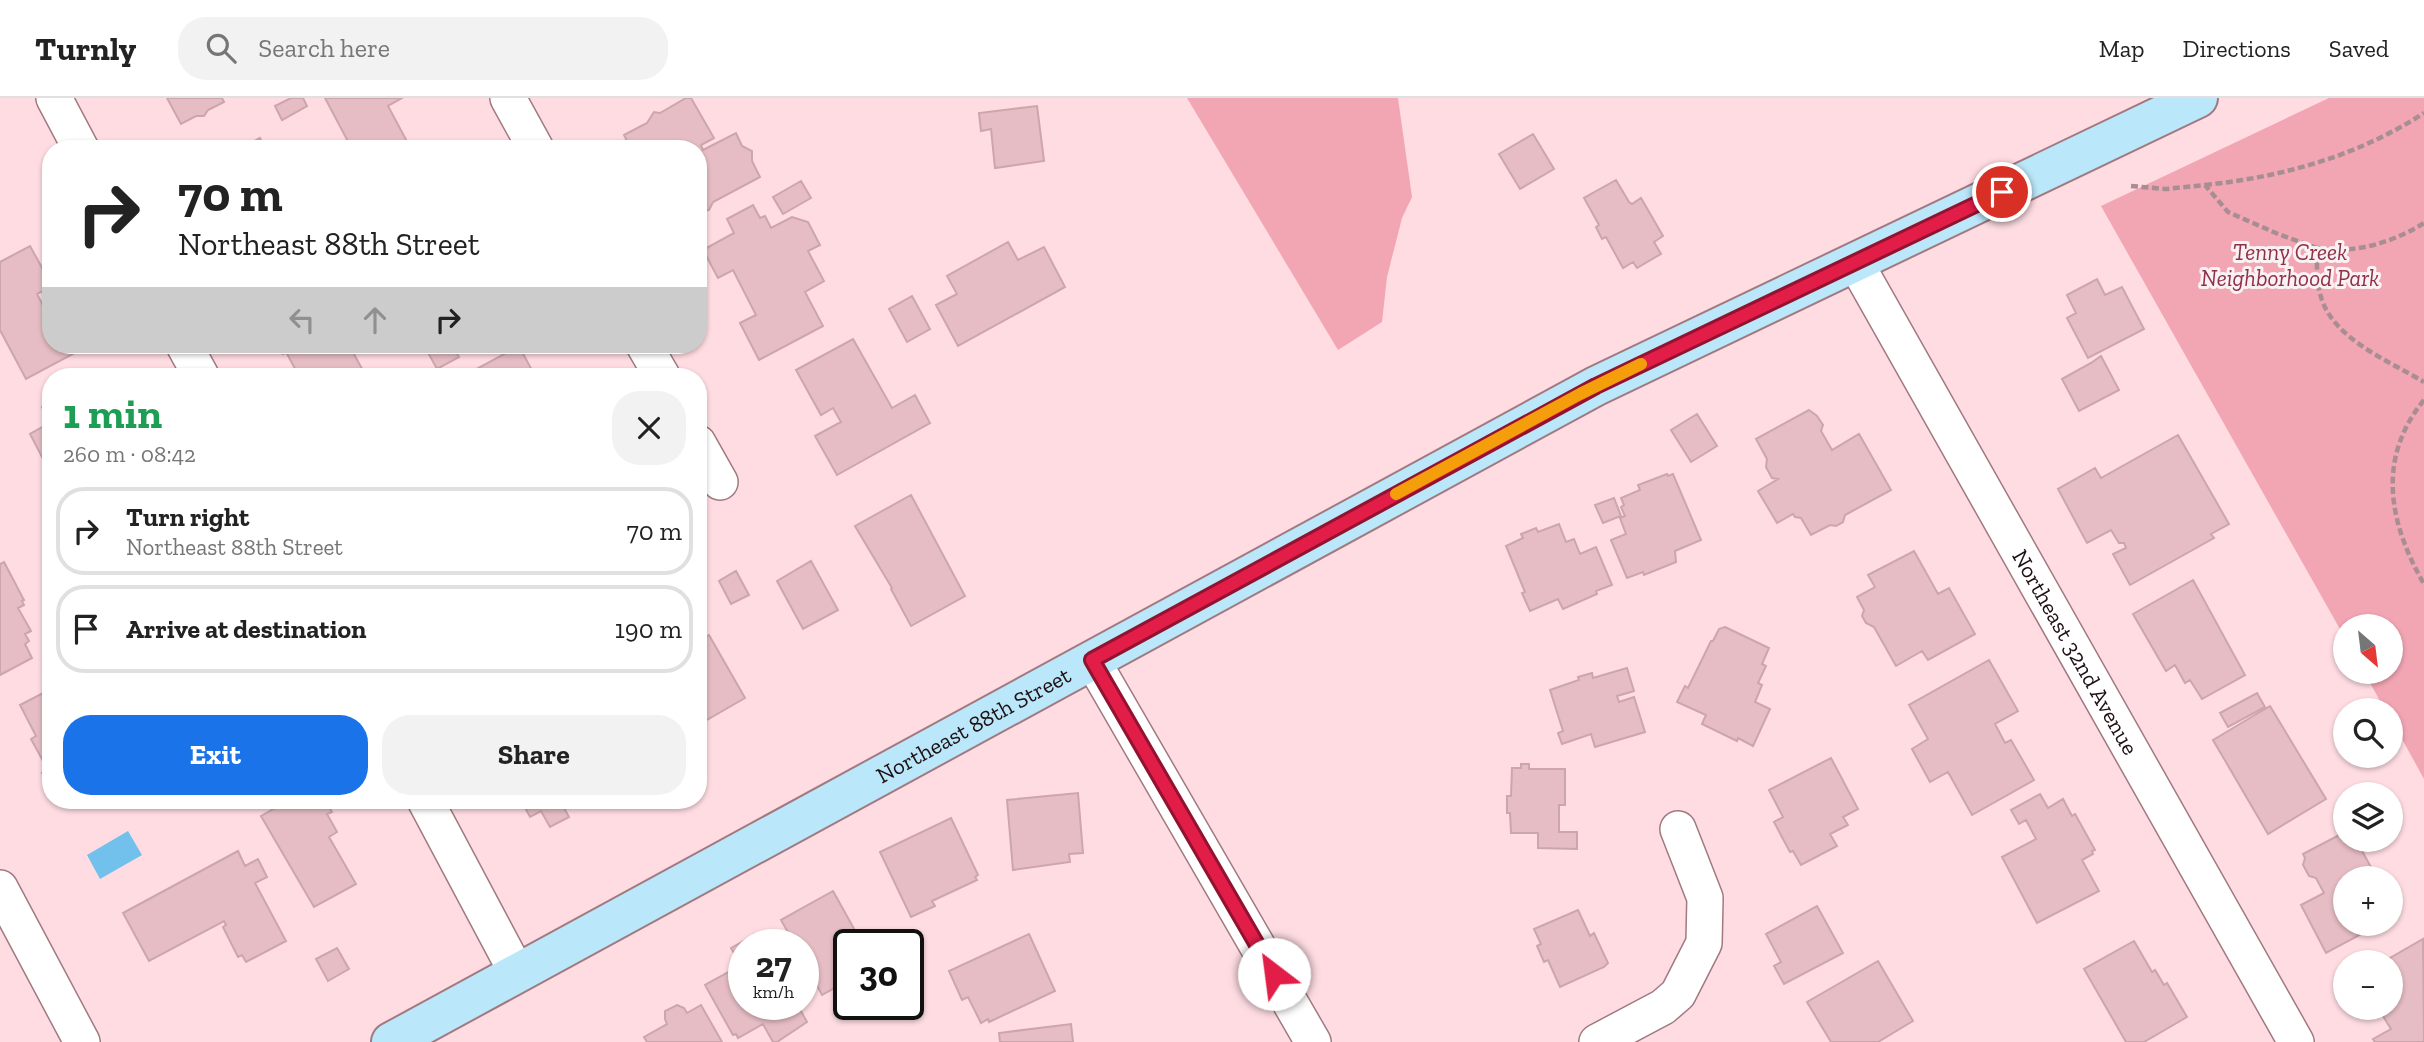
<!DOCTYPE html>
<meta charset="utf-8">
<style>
body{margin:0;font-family:"Zilla Slab",serif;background:#f2f2f2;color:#222;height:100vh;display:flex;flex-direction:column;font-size:26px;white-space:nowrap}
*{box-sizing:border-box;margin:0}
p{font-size:23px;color:#767676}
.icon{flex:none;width:38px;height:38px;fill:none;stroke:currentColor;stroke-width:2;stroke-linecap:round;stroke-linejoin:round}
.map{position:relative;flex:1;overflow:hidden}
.panel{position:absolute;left:42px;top:270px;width:665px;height:441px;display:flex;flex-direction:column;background:#fff;border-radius:28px;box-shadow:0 2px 5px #0004}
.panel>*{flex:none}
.top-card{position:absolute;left:42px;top:42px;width:665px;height:214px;border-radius:28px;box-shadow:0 2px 5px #0004;background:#fff;color:#222;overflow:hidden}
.needle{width:46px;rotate:152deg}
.controls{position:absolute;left:2333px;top:516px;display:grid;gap:14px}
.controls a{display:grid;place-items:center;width:70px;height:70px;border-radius:50%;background:#fff;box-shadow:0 2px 5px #0004;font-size:35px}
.speed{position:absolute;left:728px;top:831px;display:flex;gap:14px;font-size:35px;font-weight:700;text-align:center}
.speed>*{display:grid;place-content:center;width:91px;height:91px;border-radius:50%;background:#fff;box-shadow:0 2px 5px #0004;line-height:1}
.speed small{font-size:18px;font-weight:400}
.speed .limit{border:4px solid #111;border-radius:10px;background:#fff;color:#111}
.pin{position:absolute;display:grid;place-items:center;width:60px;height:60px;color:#fff;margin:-30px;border:4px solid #fff;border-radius:50%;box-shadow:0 2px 7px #0007}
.me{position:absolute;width:77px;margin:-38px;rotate:330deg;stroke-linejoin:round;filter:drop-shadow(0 0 5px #0008)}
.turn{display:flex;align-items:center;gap:24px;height:147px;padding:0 21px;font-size:32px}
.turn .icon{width:91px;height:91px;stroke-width:2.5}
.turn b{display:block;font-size:49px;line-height:60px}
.lanes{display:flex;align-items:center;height:66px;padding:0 21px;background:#0003;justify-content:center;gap:35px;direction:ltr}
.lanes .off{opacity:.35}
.round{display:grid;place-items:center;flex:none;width:74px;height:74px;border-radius:28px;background:#f2f2f2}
.headline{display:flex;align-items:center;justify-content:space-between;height:119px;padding:0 21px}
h1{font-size:42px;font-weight:800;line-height:52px;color:#1e9e55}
.cta{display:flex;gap:14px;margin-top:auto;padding:14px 21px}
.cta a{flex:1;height:80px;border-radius:28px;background:#1a73e8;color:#fff;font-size:28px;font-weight:800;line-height:80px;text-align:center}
.cta a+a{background:#f2f2f2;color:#222}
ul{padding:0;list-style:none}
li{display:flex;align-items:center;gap:21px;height:88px;margin:0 14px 10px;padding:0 7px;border:4px solid #e0e0e0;border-radius:28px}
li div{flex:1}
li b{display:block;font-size:26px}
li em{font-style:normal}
header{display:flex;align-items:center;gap:42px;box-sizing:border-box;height:98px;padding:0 35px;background:#fff;border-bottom:2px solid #e0e0e0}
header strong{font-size:33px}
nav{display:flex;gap:38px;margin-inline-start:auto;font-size:24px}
.search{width:490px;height:63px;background:#f2f2f2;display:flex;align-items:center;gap:18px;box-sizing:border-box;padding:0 24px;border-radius:28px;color:#767676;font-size:26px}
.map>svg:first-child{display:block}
</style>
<header>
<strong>Turnly</strong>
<div class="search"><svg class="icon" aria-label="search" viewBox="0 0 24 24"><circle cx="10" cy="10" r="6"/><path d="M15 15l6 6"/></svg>Search here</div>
<nav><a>Map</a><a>Directions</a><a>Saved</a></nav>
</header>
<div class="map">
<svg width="2424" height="944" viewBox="0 0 2424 944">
<rect width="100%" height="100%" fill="#fedce2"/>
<path fill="#f2a5b3" d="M1187 0H1398L1412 99 1402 120 1387 179 1382 224 1338 252Z
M2329 0H2424V681L2391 621 2390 612H2385L2364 574H2390V528H2345V540L2101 108Z"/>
<path fill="#71c1ec" d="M128 733 142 757 100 781 87 757Z"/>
<path fill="#e6bdc4" stroke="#cda5ac" stroke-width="2" d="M167 0H222L224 4 208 12 204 18H196L181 26Z
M291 0H303L307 8 282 22 275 8Z
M325 0H402L388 8 411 51H352Z
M686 0H691L714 40 701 47 703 52 736 35 742 48 752 53V63L760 79 713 104 709 112 698 113V51H631L624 37 647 25 654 14 660 15Z
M1037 8 1044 63 995 70 991 31 981 33 979 15Z
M1533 36 1554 71 1520 91 1499 56Z
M260 40 265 51H239Z
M1616 82 1629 104 1632 106 1641 100 1663 138 1654 144 1661 156 1637 170 1633 164 1623 170 1606 139 1602 141 1596 129 1599 127 1584 100Z
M801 83 811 100 783 116 773 99Z
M753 107 760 120 765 118 771 130 792 119 808 124 820 147 808 153 824 183 805 194 823 228 759 262 740 225 756 217 733 172 718 180 703 152 734 135 727 121Z
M1008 144 1018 162 1044 149 1065 189 958 248 936 207 957 196 947 178Z
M30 148 51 186V189L37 196 48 217 51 216V247H83L84 250 26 281 0 232V164Z
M2097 181 2105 197 2122 189 2144 231 2088 260 2067 220 2076 215 2067 197Z
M912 198 930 231 907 244 889 211Z
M853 241 892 310 915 297 930 325 837 377 815 338 841 324 833 310 821 317 796 272Z
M278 247H349L366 278H299L286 254 283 256Z
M433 247H452L459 259 437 271 426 251Z
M519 248 535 278H473L471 274Z
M2101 258 2119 292 2079 313 2062 281 2091 265Z
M51 304V355L42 359 30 336 51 324 42 309Z
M1809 312 1817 318 1823 327 1821 333 1832 352 1859 336 1891 392 1845 417 1843 424 1836 428 1830 427 1811 437 1801 420 1795 419 1793 416 1777 425 1758 393 1778 381 1772 380 1766 369 1767 361 1756 341Z
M1697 316 1717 348 1691 364 1671 332Z
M2178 337 2229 426 2211 436 2214 440 2130 487 2113 456 2126 450 2124 445H2119L2111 432 2087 445 2058 391 2095 370 2101 380Z
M1667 376 1668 378 1673 376 1701 442 1675 453 1676 464 1644 477 1643 474 1627 480 1611 442 1626 436 1620 420 1625 418 1621 409 1624 407 1621 400 1640 392 1638 387Z
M911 397 965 498 911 528 891 491 892 490 855 428Z
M1614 400 1621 418 1603 425 1595 407Z
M1559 426 1566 444 1574 441 1580 456 1596 449 1612 487 1596 493 1597 496 1563 511 1558 501 1530 513 1522 495 1525 494 1506 448 1523 440 1521 436 1536 430 1538 434Z
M1914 453 1938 496 1949 490 1975 536 1928 562 1922 553 1896 568 1874 529 1866 525 1862 518 1864 512 1857 499 1875 489 1868 477Z
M811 463 838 512 803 531 777 483Z
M4 464 24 502 22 503 24 507 18 510 31 533 25 536 29 543 25 546 32 560 0 577V466Z
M736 473 749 497 731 506 719 483Z
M2193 482 2245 577 2202 601 2190 582 2185 585 2175 567 2166 573 2133 516Z
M1725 529 1769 550 1762 566 1766 568 1758 585 1762 587 1755 604 1770 611 1753 648 1738 640 1737 643 1702 626 1706 617 1677 604 1685 588 1688 590 1711 543H1713L1719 531Z
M709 537 745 600 698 627V543Z
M1989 562 2018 613 1995 626 2005 645 2011 642 2034 682 1972 717 1948 674 1930 684 1912 651 1928 641 1909 607Z
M1627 570 1634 593 1617 598 1619 604 1634 599 1645 634 1595 649 1591 636 1562 646 1558 635 1563 633 1550 592 1579 582 1578 579 1592 575 1593 580Z
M51 591V691L42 675 48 672 31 641 36 638 20 607Z
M2257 595 2265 609 2228 629 2220 615Z
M2270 608 2326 701 2268 736 2213 642Z
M1831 660 1858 711 1843 719 1848 727 1830 736 1837 748 1801 767 1793 753 1790 754 1774 724 1783 719 1769 692Z
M1521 666H1529V671H1565V707H1559V734H1577V751L1538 750V735H1511L1510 715H1507V698H1511L1512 670H1521Z
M1078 695 1083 755 1069 756 1070 764 1013 772 1007 702Z
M2040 696 2048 710 2063 701 2072 718 2075 716 2095 752 2092 753 2093 756 2082 762 2099 793 2037 825 2002 759 2036 741 2026 722 2019 726 2011 712Z
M289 702H325L332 714 327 716 337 734 329 739 356 786 314 809 261 718Z
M521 702H564L561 704 569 719 550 729 541 713 530 719Z
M951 720 978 777 975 779 977 782 932 803 935 808 911 819 880 754Z
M2345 734V742H2356L2377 780H2345V826H2361L2365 834 2326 855 2301 807 2324 795 2316 780 2309 778 2303 767 2305 760 2303 756Z
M238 753 245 768 258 761 267 779 255 785 286 843 246 864 242 857 238 859 223 829 226 827 224 823 149 863 123 815Z
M833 793 863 847H849V875L847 876 849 882 822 897 803 862V847H795L781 822Z
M1817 808 1843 855 1784 886 1774 868 1781 864 1766 836Z
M1578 812 1590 838 1594 835 1608 865 1604 869 1560 889 1548 862 1544 864 1537 848 1541 846 1534 831Z
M756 836 763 847H744V906H797L807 924 777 944H773L763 926 738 940 736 936 733 937 705 887 741 867 731 850Z
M1029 836 1055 893 989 924 988 921 981 925 968 899 962 902 949 873Z
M2423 841 2424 944H2375L2373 941 2391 931 2378 910H2390V864H2383Z
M2134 843 2152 874 2155 872 2164 887 2167 885 2187 919 2144 944H2126L2084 871Z
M337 850 349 871 328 883 316 861Z
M1878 863 1913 923 1878 944H1831L1807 904Z
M677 907 684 910 687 915 701 907 722 944H647L644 939 667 926 665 921V913Z
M1071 926 1073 944H1000L999 935Z"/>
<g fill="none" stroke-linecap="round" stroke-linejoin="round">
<defs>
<g id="street">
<path d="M54 0 81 51"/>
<path d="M508 0 536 51"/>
<path id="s1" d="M1855 164 2296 944"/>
<path d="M184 247 201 278"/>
<path d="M644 247 662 278"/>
<path d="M698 345 720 384"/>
<path d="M1092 562 1313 944"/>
<path d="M425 702 517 875"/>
<path d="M0 790 82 944"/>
<path d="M1597 944 1663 909 1678 896 1704 845 1705 800 1678 731"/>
</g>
<g id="secondary">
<path id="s2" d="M391 944 1596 288 2198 0"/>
</g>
</defs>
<use href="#street" stroke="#a07a80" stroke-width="38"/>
<use href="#secondary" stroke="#a07a80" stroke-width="42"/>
<path stroke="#a88e93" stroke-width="4.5" stroke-dasharray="7 3.5" stroke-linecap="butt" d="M2205 87C2282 79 2358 58 2424 15
M2131 88 2166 91 2205 87 2228 114 2278 136 2317 150C2317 166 2316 183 2321 199 2333 241 2389 263 2424 284
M2317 150C2354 156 2392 145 2424 125
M2424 302C2376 361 2389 425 2424 486"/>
<use href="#street" stroke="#fff" stroke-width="35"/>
<use href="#secondary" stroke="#bbe7fa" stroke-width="38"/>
</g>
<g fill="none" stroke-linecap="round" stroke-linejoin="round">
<defs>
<path id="route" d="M1274 876 1092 562 1596 288 2002 94"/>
</defs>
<use href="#route" stroke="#92132f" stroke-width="18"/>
<use href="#route" stroke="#e11d48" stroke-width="12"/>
<path stroke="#f59e0b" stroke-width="12" d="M1396 396 1580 296 1641 266"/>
</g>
<g text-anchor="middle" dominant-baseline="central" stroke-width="6" stroke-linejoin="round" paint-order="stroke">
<g font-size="23" font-style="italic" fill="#8f304a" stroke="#faf1f2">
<text x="2290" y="154">Tenny Creek<tspan x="2290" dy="26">Neighborhood Park</tspan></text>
</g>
<g font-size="23" fill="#1e1013" stroke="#faf1f2">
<text stroke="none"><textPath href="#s1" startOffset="448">Northeast 32nd Avenue</textPath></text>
<text stroke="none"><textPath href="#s2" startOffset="663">Northeast 88th Street</textPath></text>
</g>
</g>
</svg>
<div class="controls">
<a><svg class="needle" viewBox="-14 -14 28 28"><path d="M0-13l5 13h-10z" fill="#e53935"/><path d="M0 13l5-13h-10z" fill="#767676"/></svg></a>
<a><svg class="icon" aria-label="search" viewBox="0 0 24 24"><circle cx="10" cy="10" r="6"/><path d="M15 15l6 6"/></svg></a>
<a><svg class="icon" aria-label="layers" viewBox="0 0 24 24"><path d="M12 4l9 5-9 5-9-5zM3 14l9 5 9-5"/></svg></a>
<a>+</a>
<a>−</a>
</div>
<div class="speed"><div>27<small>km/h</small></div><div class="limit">30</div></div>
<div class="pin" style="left:2002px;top:94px;background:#d93025"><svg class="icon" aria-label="arrive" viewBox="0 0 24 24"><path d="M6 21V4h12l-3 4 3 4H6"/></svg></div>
<svg class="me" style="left:1274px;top:876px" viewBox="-20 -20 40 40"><circle r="19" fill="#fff"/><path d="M0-13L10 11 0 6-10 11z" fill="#e11d48"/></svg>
<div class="top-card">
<div class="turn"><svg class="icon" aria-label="right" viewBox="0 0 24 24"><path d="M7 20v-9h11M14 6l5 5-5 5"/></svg><div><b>70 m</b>Northeast 88th Street</div></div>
<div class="lanes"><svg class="icon off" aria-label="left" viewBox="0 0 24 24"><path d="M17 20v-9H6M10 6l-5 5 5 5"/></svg><svg class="icon off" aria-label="ahead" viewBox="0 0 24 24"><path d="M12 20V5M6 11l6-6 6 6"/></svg><svg class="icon" aria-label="right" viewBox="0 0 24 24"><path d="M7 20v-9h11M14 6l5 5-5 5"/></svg></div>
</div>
<section class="panel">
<div class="headline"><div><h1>1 min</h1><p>260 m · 08:42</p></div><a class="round"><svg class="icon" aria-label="close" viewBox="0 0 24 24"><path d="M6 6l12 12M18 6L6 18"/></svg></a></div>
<ul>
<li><svg class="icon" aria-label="right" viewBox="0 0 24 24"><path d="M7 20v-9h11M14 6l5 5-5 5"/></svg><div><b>Turn right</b><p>Northeast 88th Street</p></div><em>70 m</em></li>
<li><svg class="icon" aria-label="arrive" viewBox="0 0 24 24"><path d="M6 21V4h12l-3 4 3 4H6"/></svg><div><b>Arrive at destination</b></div><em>190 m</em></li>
</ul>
<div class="cta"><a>Exit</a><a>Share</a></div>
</section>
</div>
